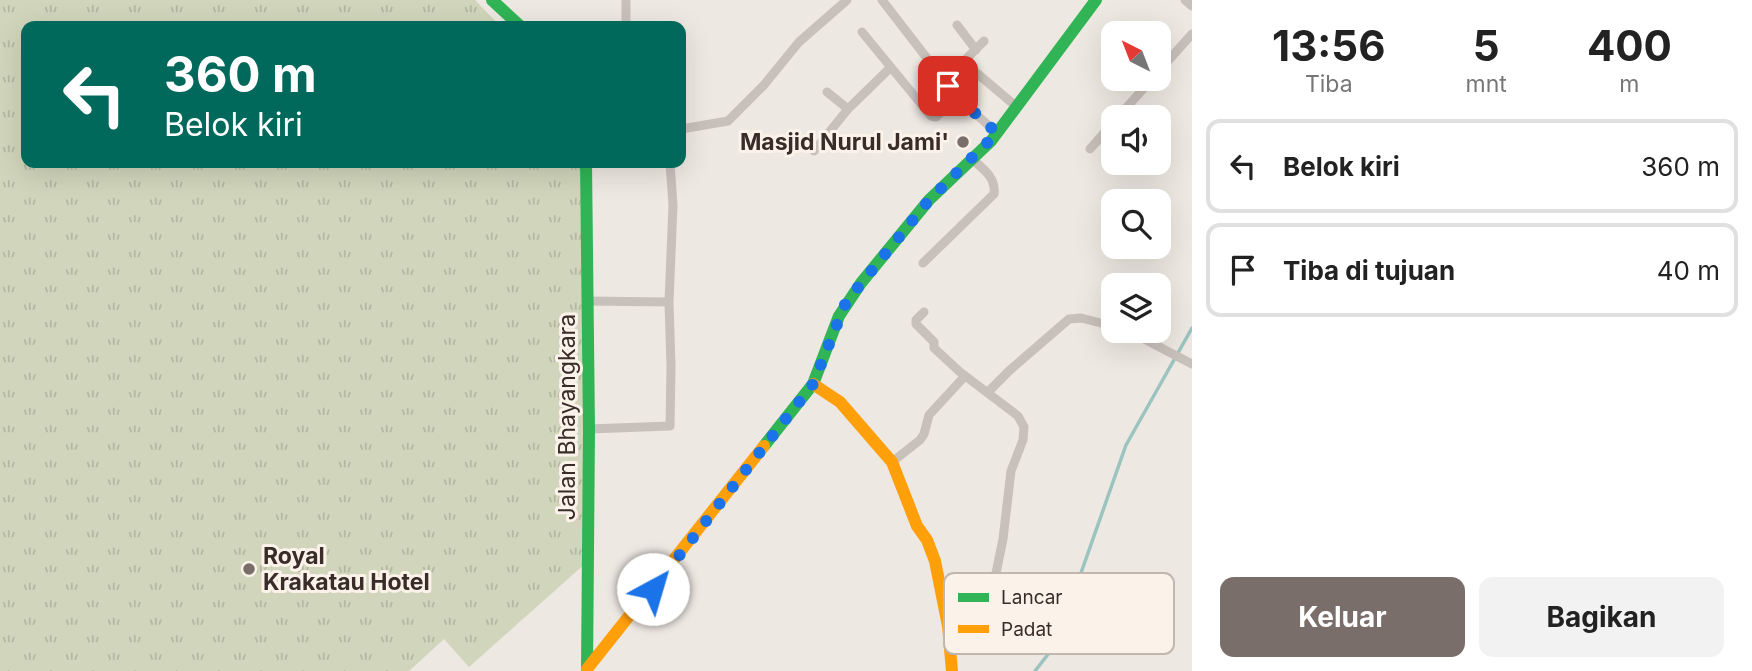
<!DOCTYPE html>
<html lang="id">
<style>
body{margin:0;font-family:Inter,sans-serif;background:#f2f2f2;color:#222;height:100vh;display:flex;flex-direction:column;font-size:26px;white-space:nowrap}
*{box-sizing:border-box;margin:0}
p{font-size:23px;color:#767676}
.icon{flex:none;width:38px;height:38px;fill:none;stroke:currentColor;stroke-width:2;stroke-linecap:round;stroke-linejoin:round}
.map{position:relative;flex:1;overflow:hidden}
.panel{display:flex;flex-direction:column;background:#fff;width:560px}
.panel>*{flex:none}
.guide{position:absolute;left:21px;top:21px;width:665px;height:147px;border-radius:14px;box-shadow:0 7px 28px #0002;background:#00695c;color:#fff;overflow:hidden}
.needle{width:46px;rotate:318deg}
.tools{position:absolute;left:1101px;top:21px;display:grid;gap:14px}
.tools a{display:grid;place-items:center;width:70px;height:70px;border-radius:14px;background:#fff;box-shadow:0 7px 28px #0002;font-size:35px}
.pin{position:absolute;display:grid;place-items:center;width:60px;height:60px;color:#fff;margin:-30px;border-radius:14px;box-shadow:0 4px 10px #0006}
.me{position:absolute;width:77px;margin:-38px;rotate:39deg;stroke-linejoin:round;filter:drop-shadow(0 0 5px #0008)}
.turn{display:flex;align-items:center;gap:24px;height:147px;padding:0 28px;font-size:32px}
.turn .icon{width:91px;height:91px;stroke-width:2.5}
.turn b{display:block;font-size:49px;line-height:60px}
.eta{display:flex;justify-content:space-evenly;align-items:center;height:119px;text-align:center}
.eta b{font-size:42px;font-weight:700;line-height:49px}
.action{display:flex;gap:14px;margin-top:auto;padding:14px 28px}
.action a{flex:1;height:80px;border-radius:14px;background:#796e69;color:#fff;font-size:28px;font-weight:700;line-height:80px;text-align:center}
.action a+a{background:#f2f2f2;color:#222}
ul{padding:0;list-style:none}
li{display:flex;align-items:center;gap:21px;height:94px;margin:0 14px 10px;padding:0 14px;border:4px solid #e0e0e0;border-radius:14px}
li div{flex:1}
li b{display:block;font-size:26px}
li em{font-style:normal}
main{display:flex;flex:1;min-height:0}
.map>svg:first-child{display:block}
</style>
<main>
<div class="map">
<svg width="1192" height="671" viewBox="0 0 1192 671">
<defs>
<pattern id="grass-tufts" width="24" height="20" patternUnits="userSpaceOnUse" patternTransform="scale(1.75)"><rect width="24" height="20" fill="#d1d5bb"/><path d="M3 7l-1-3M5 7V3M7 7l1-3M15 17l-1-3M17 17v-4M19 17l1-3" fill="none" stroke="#b4b7a1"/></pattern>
</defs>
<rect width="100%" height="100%" fill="#eee8e2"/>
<path fill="url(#grass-tufts)" d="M0 0H475L500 26H26V163H580L587 562 469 667 444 639 409 671H0Z"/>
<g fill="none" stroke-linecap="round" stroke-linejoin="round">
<path stroke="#9bc4c0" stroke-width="3.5" d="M1035 671 1056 644 1126 445 1192 328"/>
<path stroke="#c8c0bb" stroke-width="9" d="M882 0 957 97 997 133
M1185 0 1192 6
M957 25 976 50
M626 26V0
M862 32 931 116 936 117 957 97
M984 41 967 58 966 64 1017 107
M1158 72 1192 34
M827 92 848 109
M1118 117 1152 79
M681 129 728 121 764 85 799 42 847 0
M1090 149 1113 123
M814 151 848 109 890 68
M923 263 994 194C996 177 983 169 972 159
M587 301 669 302 671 367 670 426 589 429
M669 302 673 205 670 163
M924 312 916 320V324L934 342V348L960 372 1018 416 1024 427 1023 440 1011 471 1003 539 996 573V587
M1129 331 1192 364
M988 392 1010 370 1069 319 1081 318 1113 326
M892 462 920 440 924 434 929 415 965 376"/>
<path stroke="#30b455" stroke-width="12" d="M492 0 520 26
M586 163 589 429 587 671
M764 446 813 384 839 316 861 283 929 200 991 141 1096 0"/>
<path stroke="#ff9f0a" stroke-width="12" d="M813 384 840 402 892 462 917 526 927 540 935 561 948 626 952 671
M587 669 764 446"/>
</g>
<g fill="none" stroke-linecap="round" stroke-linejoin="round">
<path stroke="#1a73e8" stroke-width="12" stroke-dasharray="0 21.6" d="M653 589 813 384 846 302 929 200 997 133 957 97 948 86"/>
</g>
<g fill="#796e69" stroke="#fbf2e9" stroke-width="2.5">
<circle cx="963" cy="142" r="7"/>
<circle cx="249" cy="569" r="7"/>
</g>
<g text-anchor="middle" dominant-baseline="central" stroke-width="6" stroke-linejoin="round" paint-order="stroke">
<g font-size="23" font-weight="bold" fill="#3a2c28" stroke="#fbf2e9" text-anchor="end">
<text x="949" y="142">Masjid Nurul Jami'</text>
<text x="263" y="556" text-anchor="start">Royal<tspan x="263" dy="26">Krakatau Hotel</tspan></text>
</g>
<g font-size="23" fill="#3a2c28" stroke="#fbf2e9">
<text transform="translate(567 417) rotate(-90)">Jalan Bhayangkara</text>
</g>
</g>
<rect x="944" y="573" width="230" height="81" rx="10" fill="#fbf2e9" stroke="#c1b7af" stroke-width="2"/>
<rect x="958" y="593" width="31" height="9" fill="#30b455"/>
<rect x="958" y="625" width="31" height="8" fill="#ff9f0a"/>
<g font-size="19" fill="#3a2c28">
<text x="1001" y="604">Lancar</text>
<text x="1001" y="636">Padat</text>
</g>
</svg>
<div class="tools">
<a><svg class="needle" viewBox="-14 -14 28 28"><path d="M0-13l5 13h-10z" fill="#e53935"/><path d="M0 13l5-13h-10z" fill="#767676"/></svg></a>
<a><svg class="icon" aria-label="sound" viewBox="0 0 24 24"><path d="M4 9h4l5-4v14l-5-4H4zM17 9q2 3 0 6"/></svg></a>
<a><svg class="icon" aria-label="search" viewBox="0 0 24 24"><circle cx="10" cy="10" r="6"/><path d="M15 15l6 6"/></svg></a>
<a><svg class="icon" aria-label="layers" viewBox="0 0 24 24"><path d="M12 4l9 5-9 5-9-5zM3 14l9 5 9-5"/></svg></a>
</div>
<div class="pin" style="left:948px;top:86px;background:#d93025"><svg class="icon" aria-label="arrive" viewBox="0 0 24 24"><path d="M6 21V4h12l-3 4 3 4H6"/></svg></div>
<svg class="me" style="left:653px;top:589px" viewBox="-20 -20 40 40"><circle r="19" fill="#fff"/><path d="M0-13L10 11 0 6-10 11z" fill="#1a73e8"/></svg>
<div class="guide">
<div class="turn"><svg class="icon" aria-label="left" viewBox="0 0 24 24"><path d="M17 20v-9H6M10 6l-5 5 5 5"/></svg><div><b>360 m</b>Belok kiri</div></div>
</div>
</div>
<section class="panel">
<div class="eta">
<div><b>13:56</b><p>Tiba</p></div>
<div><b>5</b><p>mnt</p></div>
<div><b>400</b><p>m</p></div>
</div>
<ul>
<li><svg class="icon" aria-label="left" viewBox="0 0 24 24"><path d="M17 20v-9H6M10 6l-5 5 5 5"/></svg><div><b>Belok kiri</b></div><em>360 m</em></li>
<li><svg class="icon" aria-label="arrive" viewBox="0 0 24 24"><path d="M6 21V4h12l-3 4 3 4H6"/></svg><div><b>Tiba di tujuan</b></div><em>40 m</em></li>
</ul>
<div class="action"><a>Keluar</a><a>Bagikan</a></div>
</section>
</main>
